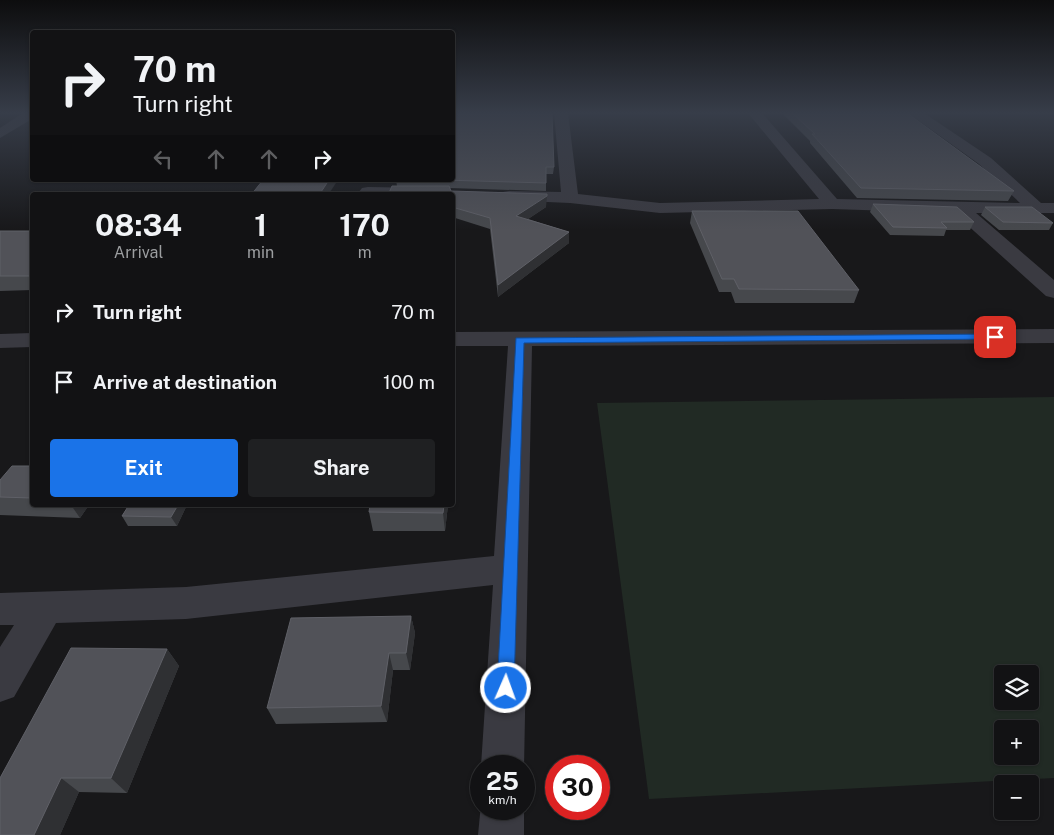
<!DOCTYPE html>
<meta charset="utf-8">
<style>
body{margin:0;font-family:"Public Sans",sans-serif;background:#1f2022;color:#f1f3f6;height:100vh;display:flex;flex-direction:column;font-size:19px;white-space:nowrap}
*{box-sizing:border-box;margin:0}
p{font-size:16px;color:#9c9ea0}
.icon{flex:none;width:28px;height:28px;fill:none;stroke:currentColor;stroke-width:2;stroke-linecap:round;stroke-linejoin:round}
.map{position:relative;flex:1;overflow:hidden}
.drawer{position:absolute;left:30px;top:192px;width:425px;height:315px;display:flex;flex-direction:column;background:#121214;border-radius:5px;box-shadow:0 1px 4px #0004,0 0 0 1px #313234}
.drawer>*{flex:none}
.top-card{position:absolute;left:30px;top:30px;width:425px;height:152px;border-radius:5px;box-shadow:0 1px 4px #0004,0 0 0 1px #313234;background:#121214;color:#f1f3f6;overflow:hidden}
.buttons{position:absolute;left:994px;top:665px;display:grid;gap:10px}
.buttons a{display:grid;place-items:center;width:45px;height:45px;border-radius:5px;background:#121214;box-shadow:0 1px 4px #0004,0 0 0 1px #313234;font-size:25px}
.speed{position:absolute;left:470px;top:755px;display:flex;gap:10px;font-size:25px;font-weight:700;text-align:center}
.speed>*{display:grid;place-content:center;width:65px;height:65px;border-radius:50%;background:#121214;box-shadow:0 1px 4px #0004,0 0 0 1px #313234;line-height:1}
.speed small{font-size:12px;font-weight:400}
.speed .limit{border:8px solid #d22;background:#fff;color:#111}
.pin{position:absolute;display:grid;place-items:center;width:42px;height:42px;color:#fff;margin:-21px;border-radius:10px;box-shadow:0 2px 8px #0006}
.me{position:absolute;width:55px;margin:-28px;rotate:2deg;stroke-linejoin:round;filter:drop-shadow(0 0 4px #0008)}
.turn{display:flex;align-items:center;gap:18px;height:105px;padding:0 20px;font-size:22px}
.turn .icon{width:65px;height:65px;stroke-width:2.5}
.turn b{display:block;font-size:35px;line-height:42px}
.lanes{display:flex;align-items:center;height:48px;padding:0 20px;background:#0003;justify-content:center;gap:25px;direction:ltr}
.lanes .off{opacity:.35}
.eta{display:flex;justify-content:space-evenly;align-items:center;height:85px;text-align:center}
.eta b{font-size:30px;font-weight:700;line-height:35px}
.button{display:flex;gap:10px;margin-top:auto;padding:10px 20px}
.button a{flex:1;height:58px;border-radius:5px;background:#1a73e8;color:#fff;font-size:20px;font-weight:700;line-height:58px;text-align:center}
.button a+a{background:#1f2022;color:#f1f3f6}
ul{padding:0;list-style:none}
li{display:flex;align-items:center;gap:15px;height:70px;padding:0 20px}
li div{flex:1}
li b{display:block;font-size:19px}
li em{font-style:normal}
.map>svg:first-child{display:block}
</style>
<div class="map">
<svg width="1054" height="835" viewBox="0 0 1054 835">
<rect width="100%" height="100%" fill="#18181a"/>
<path fill="#212a24" fill-rule="evenodd" d="M1054 397V778L649 799 597 403ZM1002 674H1030V701H1002ZM1002 729H1030V756H1002Z"/>
<g fill="none" stroke-linecap="round" stroke-linejoin="round">
<path fill="#3a3a41" fill-rule="evenodd" d="M554 113H568L578 194 660 203 819 199 748 113H762L837 199 1020 203 979 164 908 113H924L991 158 1041 203H1054V213H976L1054 280V298L1046 296 954 213 832 209 660 213 570 203 503 200 500 196 503 192 509 191 561 192Z
M368 187 426 188 432 189 435 193 433 195H362L359 192 362 188Z
M1054 329V343L532 346 524 768V766H481L493 585 186 619 56 623 14 697 0 702V647L14 625H0V593L186 587 494 556 508 346H452V332Z
M32 333V347L0 348V334Z
M481 804V809H524V807V835H478Z"/>
<path fill="#3a3a41" fill-rule="evenodd" d="M23 113H32V119L0 138V128Z"/>
</g>
<path fill="#46484c" d="M452 113 554 167 553 174H546V191L450 188 451 191 546 207 528 219 569 232V243L498 297 490 229 452 217V195L412 186H397L396 180H452Z
M782 113H907L1014 191 1008 201 857 198 810 143V141Z
M873 204 974 222 970 230H946L944 236 890 235 870 212Z
M985 207 1053 223 1049 230H999L981 215Z
M692 211 859 290 854 303H735L731 292H719L690 223Z
M0 231H32V290L0 291Z
M32 466V505H89L80 518 0 515V480Z
M129 505H187L177 526H128L122 516Z
M448 505 445 531H373L369 512Z
M411 616 415 633 410 670H393L387 722 276 724 267 708Z
M167 649 179 666 127 793 79 792 60 835H0Z"/>
<path fill="#2f3033" d="M329 180H338L328 195H319Z
M547 196 546 207 516 227V216Z
M569 232V243L498 297V285Z
M71 505H89L80 518Z
M178 505H187L177 526 171 517Z
M444 505H448L445 531 443 513Z
M411 616 415 633 410 670 406 653Z
M167 649 179 666 127 793 111 778Z
M389 653 393 670 387 722 381 706Z
M61 778 79 792 60 835H34Z"/>
<path fill="#515258" stroke="#5f6067" d="M452 113H552L554 167H546V183L442 180H452Z
M792 113H907L1014 191 861 188 812 134H815Z
M263 180H329L319 195H251Z
M392 186H449L451 191 547 194V196L516 216 569 232 498 285 490 218 452 207V195H388Z
M873 204 957 207 974 222H941L947 228 893 227Z
M985 207H1032L1053 223 1003 222Z
M692 211H798L859 290 739 289 734 279H722Z
M0 231H32V276H0Z
M12 466H32V498L0 497V480Z
M129 505H178L171 517 122 516Z
M370 505H444L443 513 369 512Z
M411 616 406 653H389L381 706 267 708 291 618Z
M71 648 167 649 111 778H61L34 835H0V778Z"/>
<linearGradient id="sky" x2="0" y2="1"><stop stop-color="#0d0d0e"/><stop offset="0.49" stop-color="#373d49"/><stop offset="1" stop-color="#373d49" stop-opacity="0"/></linearGradient>
<rect width="1054" height="230" fill="url(#sky)"/>
<path fill="#1a73e8" stroke="#114b97" d="M995 334 998 335V339L524 343 514 688 511 693 506 696 500 693 497 688 516 338Z"/>
</svg>
<div class="buttons">
<a><svg class="icon" aria-label="layers" viewBox="0 0 24 24"><path d="M12 4l9 5-9 5-9-5zM3 14l9 5 9-5"/></svg></a>
<a>+</a>
<a>−</a>
</div>
<div class="speed"><div>25<small>km/h</small></div><div class="limit">30</div></div>
<div class="pin" style="left:995px;top:337px;background:#d93025"><svg class="icon" aria-label="arrive" viewBox="0 0 24 24"><path d="M6 21V4h12l-3 4 3 4H6"/></svg></div>
<svg class="me" style="left:506px;top:688px" viewBox="-20 -20 40 40"><circle r="17" fill="#1a73e8" stroke="#fff" stroke-width="3"/><path d="M0-11L8 9 0 5-8 9z" fill="#fff"/></svg>
<div class="top-card">
<div class="turn"><svg class="icon" aria-label="right" viewBox="0 0 24 24"><path d="M7 20v-9h11M14 6l5 5-5 5"/></svg><div><b>70 m</b>Turn right</div></div>
<div class="lanes"><svg class="icon off" aria-label="left" viewBox="0 0 24 24"><path d="M17 20v-9H6M10 6l-5 5 5 5"/></svg><svg class="icon off" aria-label="ahead" viewBox="0 0 24 24"><path d="M12 20V5M6 11l6-6 6 6"/></svg><svg class="icon off" aria-label="ahead" viewBox="0 0 24 24"><path d="M12 20V5M6 11l6-6 6 6"/></svg><svg class="icon" aria-label="right" viewBox="0 0 24 24"><path d="M7 20v-9h11M14 6l5 5-5 5"/></svg></div>
</div>
<section class="drawer">
<div class="eta">
<div><b>08:34</b><p>Arrival</p></div>
<div><b>1</b><p>min</p></div>
<div><b>170</b><p>m</p></div>
</div>
<ul>
<li><svg class="icon" aria-label="right" viewBox="0 0 24 24"><path d="M7 20v-9h11M14 6l5 5-5 5"/></svg><div><b>Turn right</b></div><em>70 m</em></li>
<li><svg class="icon" aria-label="arrive" viewBox="0 0 24 24"><path d="M6 21V4h12l-3 4 3 4H6"/></svg><div><b>Arrive at destination</b></div><em>100 m</em></li>
</ul>
<div class="button"><a>Exit</a><a>Share</a></div>
</section>
</div>
